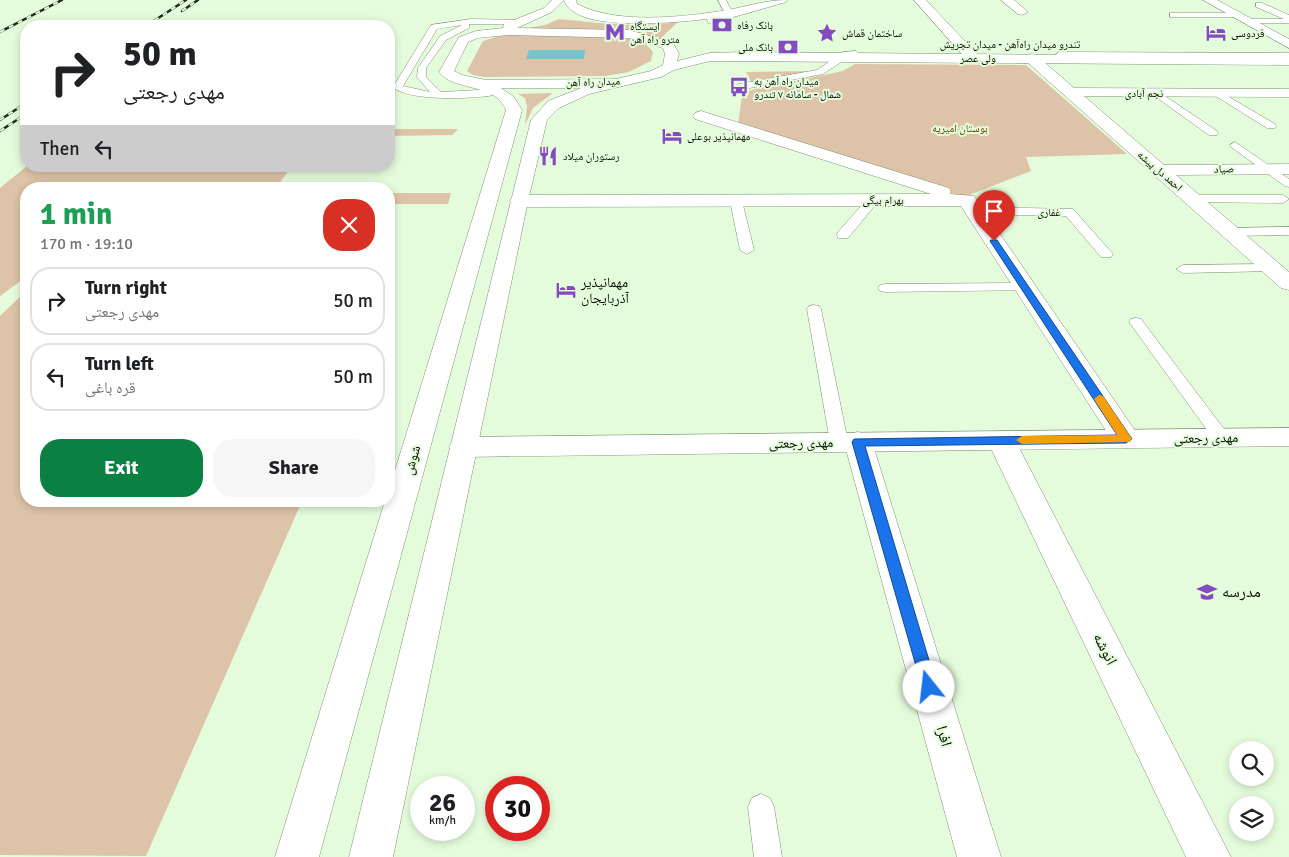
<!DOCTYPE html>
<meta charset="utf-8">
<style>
body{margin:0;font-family:Signika,"Noto Naskh Arabic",sans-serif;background:#f6f6f6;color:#202124;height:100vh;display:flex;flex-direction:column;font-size:19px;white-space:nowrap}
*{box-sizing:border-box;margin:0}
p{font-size:16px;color:#757577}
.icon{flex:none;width:28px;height:28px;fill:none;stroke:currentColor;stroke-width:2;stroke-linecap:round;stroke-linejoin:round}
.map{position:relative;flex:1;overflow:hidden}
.drawer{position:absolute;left:20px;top:182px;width:375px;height:325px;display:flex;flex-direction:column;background:#fff;border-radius:20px;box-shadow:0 2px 8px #0003}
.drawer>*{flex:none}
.top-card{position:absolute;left:20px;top:20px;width:375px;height:152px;border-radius:20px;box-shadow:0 2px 8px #0003;background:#fff;color:#202124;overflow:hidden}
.buttons{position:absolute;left:1229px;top:741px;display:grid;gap:10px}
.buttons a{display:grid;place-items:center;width:45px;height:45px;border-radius:50%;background:#fff;box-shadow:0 2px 8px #0003;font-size:25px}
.speed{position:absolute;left:410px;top:776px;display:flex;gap:10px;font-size:25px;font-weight:700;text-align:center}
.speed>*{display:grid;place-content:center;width:65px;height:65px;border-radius:50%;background:#fff;box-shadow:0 2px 8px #0003;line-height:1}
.speed small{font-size:12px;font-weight:400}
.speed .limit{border:8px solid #d22;background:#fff;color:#111}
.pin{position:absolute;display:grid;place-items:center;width:42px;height:42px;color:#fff;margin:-51px -21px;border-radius:50% 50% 50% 0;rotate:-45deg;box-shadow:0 0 5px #0007}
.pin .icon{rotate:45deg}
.me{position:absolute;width:55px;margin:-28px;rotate:344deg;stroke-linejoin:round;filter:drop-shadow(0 0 4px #0008)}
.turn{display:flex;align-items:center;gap:18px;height:105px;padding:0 20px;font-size:22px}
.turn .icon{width:65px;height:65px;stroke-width:2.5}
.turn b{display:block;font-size:35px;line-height:42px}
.then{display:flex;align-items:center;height:48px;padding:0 20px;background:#0003;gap:10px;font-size:19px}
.round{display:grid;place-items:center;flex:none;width:52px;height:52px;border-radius:20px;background:#f6f6f6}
.summary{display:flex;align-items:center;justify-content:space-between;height:85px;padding:0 20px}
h1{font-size:30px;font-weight:700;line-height:38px;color:#1e9e55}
.primary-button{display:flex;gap:10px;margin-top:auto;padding:10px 20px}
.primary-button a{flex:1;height:58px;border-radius:20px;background:#0b8043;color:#fff;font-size:20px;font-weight:700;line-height:58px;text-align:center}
.primary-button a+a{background:#f6f6f6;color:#202124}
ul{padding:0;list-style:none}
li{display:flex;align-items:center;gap:15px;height:68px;margin:0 10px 8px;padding:0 10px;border:2px solid #e0e0e0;border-radius:20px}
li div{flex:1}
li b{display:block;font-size:19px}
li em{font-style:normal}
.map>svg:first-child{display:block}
</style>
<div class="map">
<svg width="1289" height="857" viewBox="0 0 1289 857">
<rect width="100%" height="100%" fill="#e5fcdc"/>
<path fill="#ddc3a7" d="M559 19C599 23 638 28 678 22L660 39 625 32 522 29 545 25Z
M502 35C535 35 618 29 645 44 648 46 651 50 653 52L651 61 629 72 605 76 484 77 473 75 467 71 483 41Z
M855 64 1026 65 1127 154 1026 157 1031 171 964 197 738 125 742 95 751 90 843 71Z
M811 71 752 83 746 72Z
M553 93 533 108 525 125 527 106 525 98 518 94Z
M389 129H458L452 135 389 136Z
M27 166H292L275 189H26V277L0 296V188Z
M389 193H451L448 204H389Z
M26 291V501H302L146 856 0 855V316Z"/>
<path fill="#75c5cc" d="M529 50H585L584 59H526Z"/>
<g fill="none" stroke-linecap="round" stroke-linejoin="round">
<defs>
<path id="lane" d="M718 0H726L733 13 732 15H726Z
M1256 3H1262L1289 15V23H1245L1244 21 1248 19H1284L1256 7Z
M1170 13H1237L1241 15 1237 17H1170Z
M471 19 520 20 524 22 520 24H469V28L446 40 426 68V77L441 92 497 89 500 90V94C479 99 408 102 393 87L431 25ZM462 25 440 36 418 68 417 77 430 92 403 86 437 29Z
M856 51 860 54 859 56 849 57 823 74 739 90 734 87 739 84 817 70 843 52Z
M1059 52 1289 53V59L1056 57 1055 55Z
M1156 90 1217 131 1218 133 1217 135H1209L1153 95 1151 93Z
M1217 90 1275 124 1276 126 1275 128H1267L1214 95 1212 93Z
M1235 142 1289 179V187L1285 186 1231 147 1230 145Z
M1193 195H1283L1289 199 1283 203 1189 202 1187 199Z
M873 196 879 200 877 203 848 238H838L837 235 838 232 869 197Z
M736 197 742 201 754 250 747 254 740 250 730 201Z
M974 207 1073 209 1113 254 1111 257H1101L1066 216 970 214 968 211 970 208Z
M1289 227V235L1231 236 1225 232 1231 228Z
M1272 264 1279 268 1277 271 1183 273 1176 269 1183 265Z
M1024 283 1029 284 1031 287 1029 290 885 292 880 291 878 288 880 285 885 284Z
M814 305 819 306 821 309 848 442 845 446 839 448 833 446 830 442 807 309 809 306Z
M1136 318 1141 319 1227 433 1230 437 1227 441 1221 443 1215 441 1129 322 1131 319Z
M761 794 770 798 774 807 782 857H754L748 807 752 798Z"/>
<path id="street" d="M914 0H926L978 55 980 58 978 61H968Z
M1001 0H1014L1028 12 1022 15 1018 14Z
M1203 0H1217L1289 39V48Z
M1031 54 1036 55 1074 88 1289 89V97L1084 96 1164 165 1289 164V174L1176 175 1289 272V290L1281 288 1026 61 1024 58Z
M701 111 949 188 951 192 950 194 974 196 1136 432 1140 439 1136 446 1126 448 1116 446 961 206 519 207 512 205 510 201 512 197 519 195 931 194 695 119 693 116 695 113Z
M1001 431 1011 433 1015 440 1231 857H1186L987 440 991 433Z
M858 432 868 435 872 442 1001 857H957L844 442 848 435Z"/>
<path id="secondary" d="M1289 428V446L463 457 453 454 449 447 453 440 463 437Z"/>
<path id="primary" d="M552 0H576L577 4C618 25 683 17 728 10 749 6 765 0 788 0L786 2C775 5 712 24 708 23L707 19C678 22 575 34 564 0L552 12 517 28 629 30 673 43 679 54 677 61 710 53 744 52 1289 57V65L710 61 674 70 661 77 589 94 559 108 547 120 528 201 393 857H349L531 120 548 101 581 88H501L514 97 522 110 319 857H275L385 501H389V490L506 110C495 82 454 92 439 72L459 37 476 31 503 28 504 24 544 8ZM508 35 629 38 663 48 665 54 663 65 651 71 616 79 486 80 462 75 454 71 468 42 478 38Z"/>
</defs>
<use href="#lane" stroke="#7f9376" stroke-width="1"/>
<use href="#street" stroke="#7f9376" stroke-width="1"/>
<use href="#secondary" stroke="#7f9376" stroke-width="1"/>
<use href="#primary" stroke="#7f9376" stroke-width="1"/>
<use href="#lane" fill="#fff" fill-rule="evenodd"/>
<use href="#street" fill="#fff" fill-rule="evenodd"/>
<use href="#secondary" fill="#fff" fill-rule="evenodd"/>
<use href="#primary" fill="#fff" fill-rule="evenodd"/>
<defs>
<path id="rail" d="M182 11 198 0
M146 26 186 0
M0 32 62 0
M0 120 26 103
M0 131 26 114"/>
</defs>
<use href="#rail" stroke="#20291d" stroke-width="2.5"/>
<use href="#rail" stroke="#e5fcdc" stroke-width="2" stroke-dasharray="5" stroke-linecap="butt"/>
</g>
<path fill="#1a73e8" stroke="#114b97" d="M991 240H997L1132 439 1126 443 865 446 937 687 935 692 929 694 924 692 922 687 852 442 854 439 1117 435 990 241Z"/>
<path fill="#f59e0b" d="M1099 395 1103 396 1130 436 1132 439 1130 442 1022 444 1016 440 1022 436 1117 435 1094 399Z"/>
<defs>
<symbol id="bank-bare" viewBox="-9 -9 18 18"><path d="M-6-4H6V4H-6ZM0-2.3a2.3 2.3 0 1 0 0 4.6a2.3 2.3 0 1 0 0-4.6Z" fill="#844ac1" stroke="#e5fcdc" stroke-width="2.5" paint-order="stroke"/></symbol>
<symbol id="metro-bare" viewBox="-9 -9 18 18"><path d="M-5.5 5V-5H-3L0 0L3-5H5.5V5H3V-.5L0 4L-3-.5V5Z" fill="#844ac1" stroke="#e5fcdc" stroke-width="2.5" paint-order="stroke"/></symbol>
<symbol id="sight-bare" viewBox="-9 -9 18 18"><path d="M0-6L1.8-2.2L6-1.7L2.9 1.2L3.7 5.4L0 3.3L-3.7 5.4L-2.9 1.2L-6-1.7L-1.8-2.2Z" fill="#844ac1" stroke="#e5fcdc" stroke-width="2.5" paint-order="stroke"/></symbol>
<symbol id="hotel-bare" viewBox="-9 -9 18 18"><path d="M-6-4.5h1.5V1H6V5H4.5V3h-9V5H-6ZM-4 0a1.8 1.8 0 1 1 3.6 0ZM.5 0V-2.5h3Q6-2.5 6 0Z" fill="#844ac1" stroke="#e5fcdc" stroke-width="2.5" paint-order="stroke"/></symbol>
<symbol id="bus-bare" viewBox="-9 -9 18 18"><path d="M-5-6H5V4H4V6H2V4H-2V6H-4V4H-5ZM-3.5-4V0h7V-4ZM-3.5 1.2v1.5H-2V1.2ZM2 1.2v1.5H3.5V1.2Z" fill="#844ac1" stroke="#e5fcdc" stroke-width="2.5" paint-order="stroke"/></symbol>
<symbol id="restaurant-bare" viewBox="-9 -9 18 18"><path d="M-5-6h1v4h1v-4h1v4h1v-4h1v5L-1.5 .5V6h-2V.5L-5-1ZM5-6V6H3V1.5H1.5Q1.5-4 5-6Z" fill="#844ac1" stroke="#e5fcdc" stroke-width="2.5" paint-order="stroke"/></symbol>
<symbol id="school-bare" viewBox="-9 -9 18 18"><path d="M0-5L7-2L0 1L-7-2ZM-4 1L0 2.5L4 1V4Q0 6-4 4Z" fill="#844ac1" stroke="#e5fcdc" stroke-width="2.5" paint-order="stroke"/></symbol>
</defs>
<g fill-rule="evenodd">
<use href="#bank-bare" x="708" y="11" width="28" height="28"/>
<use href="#metro-bare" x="601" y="18" width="28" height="28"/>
<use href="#sight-bare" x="813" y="19" width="28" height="28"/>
<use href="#hotel-bare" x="1202" y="19" width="28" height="28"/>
<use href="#bank-bare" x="774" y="33" width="28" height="28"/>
<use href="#bus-bare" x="725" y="73" width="28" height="28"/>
<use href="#hotel-bare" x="658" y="122" width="28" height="28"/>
<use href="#restaurant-bare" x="534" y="142" width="28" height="28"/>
<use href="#hotel-bare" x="552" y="276" width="28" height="28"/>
<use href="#school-bare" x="1193" y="578" width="28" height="28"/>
</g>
<g text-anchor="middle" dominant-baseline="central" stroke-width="4" stroke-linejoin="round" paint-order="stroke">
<g font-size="11" fill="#080f05" stroke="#e5fcdc" text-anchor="start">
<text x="737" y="25">بانک رفاه</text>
<text x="630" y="26">ایستگاه<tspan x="630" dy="13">مترو راه آهن</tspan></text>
<text x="842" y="33">ساختمان قماش</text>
<text x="1231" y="33">فردوسی</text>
<text x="773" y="47" text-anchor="end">بانک ملی</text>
<text x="754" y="81">میدان راه آهن به<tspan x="754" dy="13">شمال - سامانه ۷ تندرو</tspan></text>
<text x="687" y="136">مهمانپذیر بوعلی</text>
<text x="563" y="156">رستوران میلاد</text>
</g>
<g font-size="11" fill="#080f05" stroke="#e5fcdc">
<text x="1010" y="44">تندرو میدان راه‌آهن - میدان تجریش</text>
<text x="978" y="58">ولی عصر</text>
<text transform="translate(593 82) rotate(-2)">میدان راه آهن</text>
<text x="1144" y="93">نجم آبادی</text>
<text transform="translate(1224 169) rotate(-1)">صیاد</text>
<text transform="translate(1160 171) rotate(41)">احمد دل پیشه</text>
<text x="883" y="200">بهرام بیگی</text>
<text x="1049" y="212">غفاری</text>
</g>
<g font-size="11" fill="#653e00" stroke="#e5fcdc">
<text x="960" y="128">بوستان امیریه</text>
</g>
<g font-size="14" fill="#080f05" stroke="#e5fcdc" text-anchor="start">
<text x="581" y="282">مهمانپذیر<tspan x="581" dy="16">آذربایجان</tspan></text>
</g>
<g font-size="14" fill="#080f05" stroke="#e5fcdc">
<text transform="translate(1206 438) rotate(-1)">مهدی رجعتی</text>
<text transform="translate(801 443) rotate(-1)">مهدی رجعتی</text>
<text transform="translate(412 460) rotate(-74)">شوش</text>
</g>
<g font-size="16" fill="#080f05" stroke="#e5fcdc" text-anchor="start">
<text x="1222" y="592">مدرسه</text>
</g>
<g font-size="16" fill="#080f05" stroke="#e5fcdc">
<text transform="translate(1105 649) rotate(63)">انوشه</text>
<text transform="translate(944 736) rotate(74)">افرا</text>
</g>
</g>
</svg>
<div class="buttons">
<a><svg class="icon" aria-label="search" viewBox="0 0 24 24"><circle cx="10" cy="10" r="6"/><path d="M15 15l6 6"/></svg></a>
<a><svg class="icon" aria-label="layers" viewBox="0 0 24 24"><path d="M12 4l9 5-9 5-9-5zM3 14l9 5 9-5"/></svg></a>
</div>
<div class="speed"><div>26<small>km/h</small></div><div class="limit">30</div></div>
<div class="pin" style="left:994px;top:241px;background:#d93025"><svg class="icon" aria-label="arrive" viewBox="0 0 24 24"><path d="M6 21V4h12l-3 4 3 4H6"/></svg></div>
<svg class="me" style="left:929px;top:687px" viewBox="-20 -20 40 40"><circle r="19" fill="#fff"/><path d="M0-13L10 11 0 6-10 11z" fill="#1a73e8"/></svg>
<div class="top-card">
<div class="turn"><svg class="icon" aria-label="right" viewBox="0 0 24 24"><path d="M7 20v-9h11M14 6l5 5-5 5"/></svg><div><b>50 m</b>مهدی رجعتی</div></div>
<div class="then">Then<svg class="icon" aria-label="left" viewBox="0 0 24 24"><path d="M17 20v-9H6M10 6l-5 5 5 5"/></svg></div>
</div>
<section class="drawer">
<div class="summary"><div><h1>1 min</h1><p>170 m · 19:10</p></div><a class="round" style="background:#d93025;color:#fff"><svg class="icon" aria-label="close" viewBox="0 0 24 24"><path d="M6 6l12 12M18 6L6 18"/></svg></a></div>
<ul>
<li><svg class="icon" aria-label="right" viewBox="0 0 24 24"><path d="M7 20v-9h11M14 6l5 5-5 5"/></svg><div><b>Turn right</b><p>مهدی رجعتی</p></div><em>50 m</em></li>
<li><svg class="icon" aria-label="left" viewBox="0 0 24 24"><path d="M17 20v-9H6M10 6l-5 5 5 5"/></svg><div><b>Turn left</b><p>قره باغی</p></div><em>50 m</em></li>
</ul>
<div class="primary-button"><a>Exit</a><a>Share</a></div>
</section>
</div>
